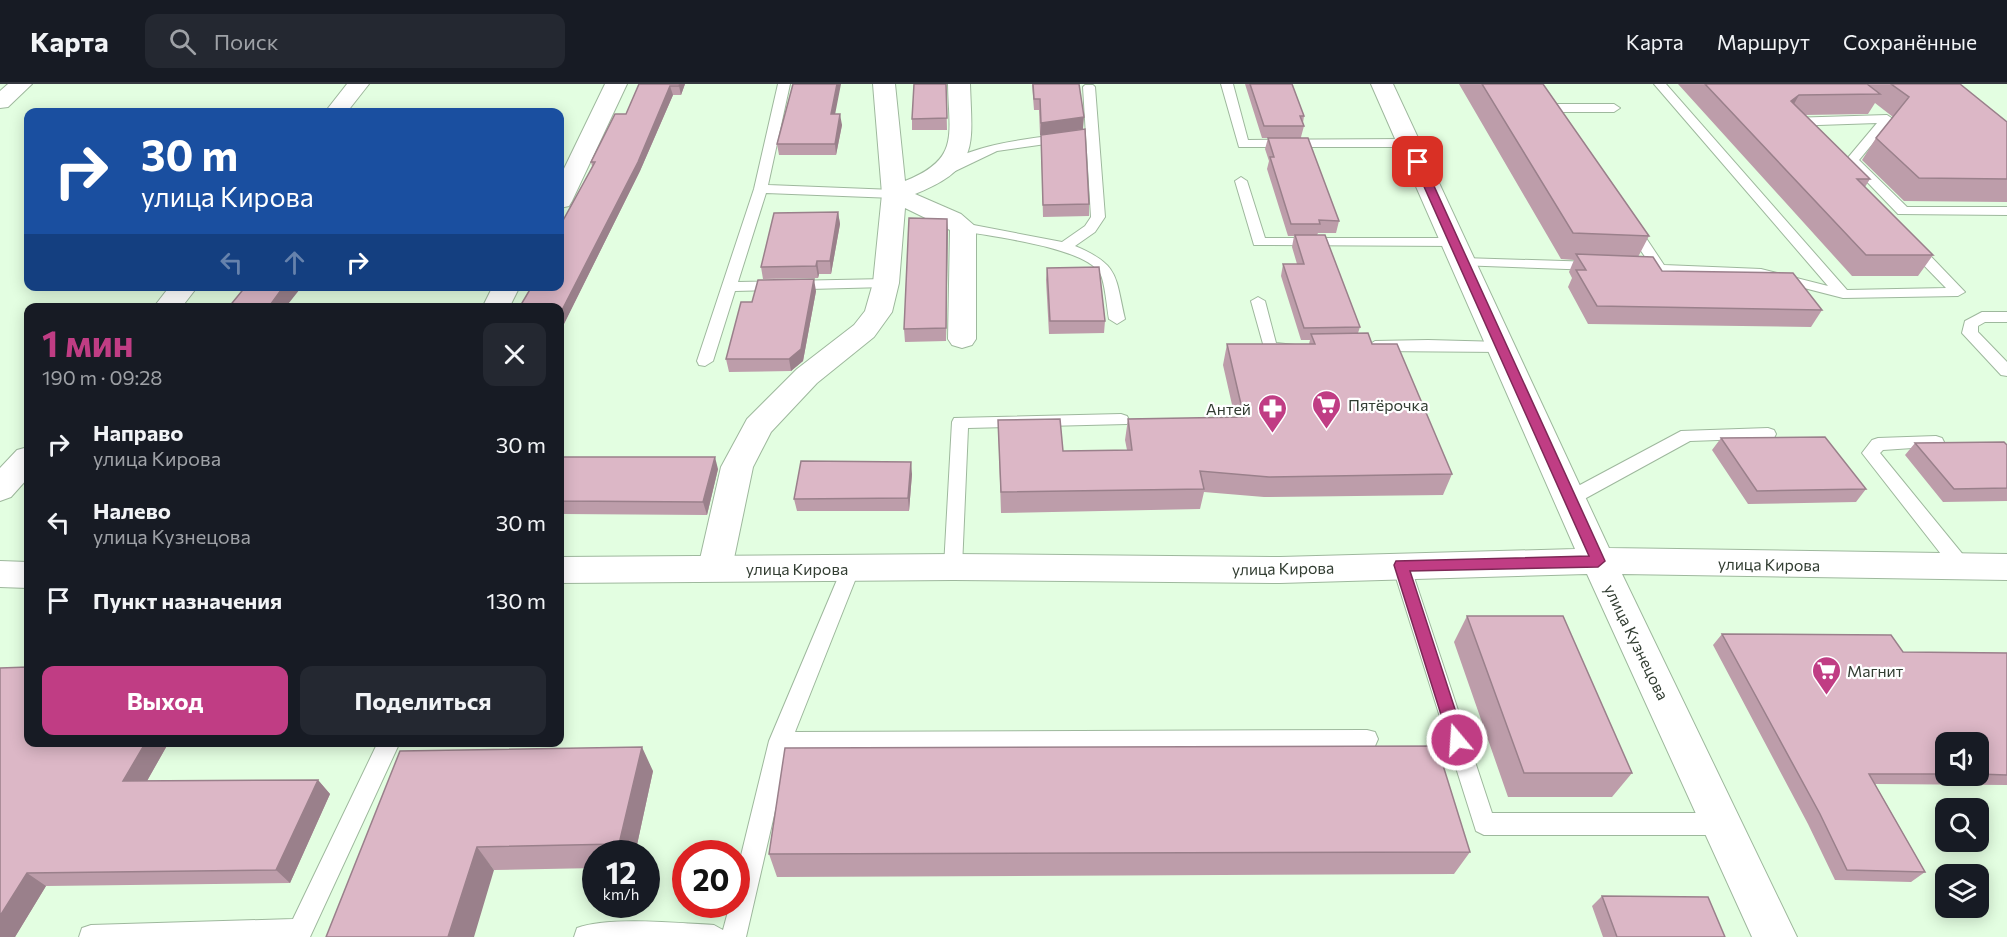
<!DOCTYPE html>
<html lang="ru">
<meta charset="utf-8">
<style>
body{margin:0;font-family:Commissioner,sans-serif;background:#242831;color:#f1f3f6;height:100vh;display:flex;flex-direction:column;font-size:22px;white-space:nowrap}
*{box-sizing:border-box;margin:0}
p{font-size:20px;color:#9ea1a6}
.icon{flex:none;width:33px;height:33px;fill:none;stroke:currentColor;stroke-width:2;stroke-linecap:round;stroke-linejoin:round}
.map{position:relative;flex:1;overflow:hidden}
.details{position:absolute;left:24px;top:219px;width:540px;height:444px;display:flex;flex-direction:column;background:#171b24;border-radius:12px;box-shadow:0 3px 15px #0003}
.details>*{flex:none}
.top-card{position:absolute;left:24px;top:24px;width:540px;height:183px;border-radius:12px;box-shadow:0 3px 15px #0003;background:#1a4fa0;color:#fff;overflow:hidden}
.controls{position:absolute;left:1935px;top:648px;display:grid;gap:12px}
.controls a{display:grid;place-items:center;width:54px;height:54px;border-radius:12px;background:#171b24;box-shadow:0 3px 15px #0003;font-size:30px}
.speed{position:absolute;left:582px;top:756px;display:flex;gap:12px;font-size:30px;font-weight:700;text-align:center}
.speed>*{display:grid;place-content:center;width:78px;height:78px;border-radius:50%;background:#171b24;box-shadow:0 3px 15px #0003;line-height:1}
.speed small{font-size:15px;font-weight:400}
.speed .limit{border:9px solid #d22;background:#fff;color:#111}
.pin{position:absolute;display:grid;place-items:center;width:51px;height:51px;color:#fff;margin:-26px;border-radius:12px;box-shadow:0 3px 9px #0006}
.me{position:absolute;width:66px;margin:-33px;rotate:342deg;stroke-linejoin:round;filter:drop-shadow(0 0 4px #0008)}
.turn{display:flex;align-items:center;gap:21px;height:126px;padding:0 18px;font-size:27px}
.turn .icon{width:78px;height:78px;stroke-width:2.5}
.turn b{display:block;font-size:42px;line-height:51px}
.lanes{display:flex;align-items:center;height:57px;padding:0 18px;background:#0003;justify-content:center;gap:30px;direction:ltr}
.lanes .off{opacity:.35}
.round{display:grid;place-items:center;flex:none;width:63px;height:63px;border-radius:12px;background:#242831}
.summary{display:flex;align-items:center;justify-content:space-between;height:102px;padding:0 18px}
h1{font-size:36px;font-weight:700;line-height:45px;color:#c03d84}
.cta{display:flex;gap:12px;margin-top:auto;padding:12px 18px}
.cta a{flex:1;height:69px;border-radius:12px;background:#c03d84;color:#fff;font-size:24px;font-weight:700;line-height:69px;text-align:center}
.cta a+a{background:#242831;color:#f1f3f6}
ul{padding:0;list-style:none}
li{display:flex;align-items:center;gap:18px;height:78px;padding:0 18px}
li div{flex:1}
li b{display:block;font-size:22px}
li em{font-style:normal}
header{display:flex;align-items:center;gap:36px;box-sizing:border-box;height:84px;padding:0 30px;background:#171b24;border-bottom:2px solid #363941}
header strong{font-size:28px}
nav{display:flex;gap:33px;margin-inline-start:auto;font-size:21px}
.search{width:420px;height:54px;background:#242831;display:flex;align-items:center;gap:15px;box-sizing:border-box;padding:0 21px;border-radius:12px;color:#9ea1a6;font-size:22px}
.map>svg:first-child{display:block}
</style>
<header>
<strong>Карта</strong>
<div class="search"><svg class="icon" aria-label="search" viewBox="0 0 24 24"><circle cx="10" cy="10" r="6"/><path d="M15 15l6 6"/></svg>Поиск</div>
<nav><a>Карта</a><a>Маршрут</a><a>Сохранённые</a></nav>
</header>
<div class="map">
<svg width="2007" height="853" viewBox="0 0 2007 853">
<rect width="100%" height="100%" fill="#e3fee1"/>
<g fill="none" stroke-linecap="round" stroke-linejoin="round">
<defs>
<path id="service" d="M778 0H790L768 101 894 106 901 110 894 114 766 109 738 198 886 195 893 199 886 203 735 207 713 277 705 282 699 281 697 277 754 105Z
M1221 0H1233L1248 56 1409 55 1415 59 1409 63H1239Z
M1654 0H1666L1847 206 1946 204 1907 164 1905 161 1912 157 1917 158 1965 208 1958 212 1843 214 1761 193 1633 187 1631 184 1633 181 1650 180 1624 142 1631 138 1636 139 1664 181 1761 185 1828 202Z
M1085 1H1093L1095 3 1105 133 1095 148 1075 162C1120 181 1115 192 1125 235L1117 240 1109 235C1107 224 1105 198 1100 189 1083 163 994 153 963 147L956 143 963 139 1062 158 1085 142 1091 133 1083 3Z
M1552 20H1614L1620 24 1614 28H1560L1566 37 1560 41 1556 40 1546 24Z
M1887 31 1893 35 1859 76 1907 123H2007V131L1898 130 1846 76 1877 39 1789 42 1783 38 1789 34Z
M1063 50 1067 51 1069 54 1067 57 997 67 949 90 944 91 938 87C962 61 1028 55 1063 50Z
M1241 93 1247 97 1265 154H1454L1461 158 1454 162 1254 161 1235 97Z
M1463 174 1595 178 1602 182 1595 186 1458 181 1456 178Z
M1258 213 1265 217 1276 259 1295 261 1298 264 1295 267H1265L1251 217Z
M1982 228H2007V238H1985L1978 242V248L2007 278V292L2001 291 1962 249 1965 237Z
M1428 256 1502 258 1510 263 1502 268 1375 267 1367 262 1375 257Z
M1121 330 1127 332 1129 336 1127 340 968 344 962 483 960 488 953 490 946 488 944 483 952 338 954 334Z
M1768 344 1774 346 1776 350 1774 354 1690 357 1577 419 1571 420 1565 419 1562 414 1565 409 1681 347Z
M1936 352 1942 354 1944 358 1942 362 1883 366 1880 369 1969 478 1971 483 1969 488 1962 490 1955 488 1862 369 1872 356 1878 354Z
M1401 474 1408 476 1410 481 1492 729H1723L1731 733 1734 740 1731 747 1723 751H1484L1476 747 1392 481 1394 476Z
M851 477 858 479 860 484 795 648 1367 646 1375 648 1378 655 1375 662 1367 664 789 666 746 853H574L577 844C607 832 680 839 714 841L723 846 730 820H736V792L769 657 842 484 844 479Z
M378 658H400L310 853H79L82 844 91 841 293 835Z"/>
<path id="minor" d="M8 0H32L8 23 0 24V7Z
M347 0H369L347 28H325Z
M605 0H627L572 117 569 122 560 124V93Z
M873 0H895L905 97C960 75 949 52 948 0H970C972 62 980 84 915 110L961 130 976 143V255L972 261 962 264 952 261 948 255 950 146 905 124 899 199 892 228 874 253 817 299 771 348 753 383 732 484 727 493 715 497 703 493 698 484 721 383 747 335 797 285 854 241 865 227 873 199 882 110Z
M170 202H198L181 224H153Z
M493 202H520L509 224H482Z
M28 363V394L11 413 0 417V384L17 366Z"/>
<path id="secondary" d="M1371 0H1393L1609 464 2007 470V496L1622 490 1797 853H1752L1587 490 1280 499 953 496 560 499V473L953 470 1280 473 1575 465Z
M0 477 28 478V504L0 503Z"/>
</defs>
<use href="#service" stroke="#9eb89d" stroke-width="2"/>
<use href="#minor" stroke="#9eb89d" stroke-width="2"/>
<use href="#secondary" stroke="#9eb89d" stroke-width="2"/>
<use href="#service" fill="#fff" fill-rule="evenodd"/>
<use href="#minor" fill="#fff" fill-rule="evenodd"/>
<use href="#secondary" fill="#fff" fill-rule="evenodd"/>
</g>
<path fill="#bd9daa" fill-rule="evenodd" d="M639 0H685L681 11H673L640 87 560 248V202L592 82 591 78 626 30Z
M946 0 947 46H912V35Z
M1032 0H1079L1089 120V132L1043 133 1041 51 1081 45 1040 51 1039 26H1034Z
M1245 0H1292L1304 32 1303 39 1304 42 1301 53 1339 137 1336 149H1318L1317 151 1360 243 1358 249 1372 260 1452 390 1443 411 1264 413 1204 408 1200 425 1001 429 998 336 1063 367 1127 366 1125 356 1128 335 1235 334 1223 281 1227 260H1309L1310 256H1301L1281 192 1283 180H1297L1292 163 1294 152H1288L1267 85 1269 77 1265 65 1268 54H1262Z
M1459 0H1543L1649 152 1638 173 1662 187 1822 226 1811 243 1588 240 1568 203 1572 194 1569 188 1574 176 1561 175Z
M1678 0H1960L2007 38V118L1904 117 1862 76 1876 54 1893 33 1875 19 1868 30 1804 31 1870 95 1865 103 1933 171 1918 192H1852Z
M835 30 842 41 836 71H779L777 60Z
M838 128 840 140 831 190H819L818 194 763 195 761 183Z
M947 135 946 257 905 258 904 245Z
M1047 184 1105 237 1104 249 1049 250 1046 196Z
M816 207 803 277 791 287 729 288 726 275 752 218Z
M1721 354 1866 405 1856 418 1748 420 1712 366Z
M1915 359 2007 361V417L1943 418 1905 371Z
M560 373 718 385 707 431 563 430 562 427H560Z
M912 390 909 427H797L794 415Z
M1467 532 1632 689 1612 713H1508L1454 558Z
M1722 550 1903 568 2007 569V701L1875 700 1925 788 1911 798 1835 796 1808 740 1713 561ZM1946 658H1978V692H1946Z
M28 658H169L147 697 318 696 330 710 290 799 46 802 15 853H0Z
M400 667 653 687 635 770H596V784L494 786Z
M1470 768 1454 790 777 793 769 770Z
M1602 812 1725 853H1603L1592 822Z"/>
<path fill="#9a808b" d="M680 0H685L681 11 679 2Z
M837 0H841L833 41 831 30Z
M670 2 673 11 640 87 560 248V230Z
M1799 11 1788 31 1791 17Z
M840 30 842 41 836 71 835 60Z
M1084 33 1083 45 1040 51 1041 39Z
M838 128 840 140 831 190 830 177Z
M947 135 948 147 946 257V244Z
M817 177 819 190 818 194 816 182Z
M814 195 816 207 803 277 791 287 789 275Z
M284 202H299L300 205 285 224H268Z
M715 373 718 385 707 431 703 418Z
M911 378 912 390 909 427 908 414Z
M146 658H169L139 711 123 697Z
M642 663 653 687 635 770H624L619 760Z
M318 696 330 710 290 799 276 786Z
M477 763 494 786 474 853H448Z
M27 789 46 802 15 853H0V832Z"/>
<path fill="#dcb7c6" stroke="#9a808b" stroke-width="1.5" d="M639 0H680L679 2H670L638 78 560 230V224H519L532 202H560V142L595 78H591L615 30H626Z
M793 0H837L831 30H840L835 60H777Z
M914 0H946L947 34 912 35Z
M1033 0H1079L1084 33 1041 39 1040 15H1034Z
M1250 0H1292L1304 32H1300L1304 42H1264Z
M1482 0H1543L1649 152 1573 149Z
M1705 0H1867L1880 10 1799 11 1791 17 1870 95H1857L1933 171H1866Z
M1891 0H1960L2007 38V95L1919 94 1876 54 1909 13Z
M1085 45 1089 120 1043 121 1041 51Z
M1268 54H1308L1339 137 1319 136 1320 140H1291L1270 73H1274Z
M838 128 830 177H817L816 182 761 183 774 129Z
M909 134 947 135 946 244 904 245Z
M1295 151H1325L1360 243 1304 244 1283 180H1304Z
M1576 170 1653 173 1662 187 1793 189 1822 226 1597 222 1576 186H1586Z
M1099 183 1105 237H1050L1047 184Z
M814 195 801 265 789 275H726L741 218H752L758 196Z
M246 202H284L268 224H228Z
M1368 249 1372 260H1397L1452 390 1269 393 1200 387 1204 405 1001 408 998 336 1060 335 1063 367 1132 366 1128 335 1244 333 1227 260H1315L1311 250Z
M1825 353 1866 405 1757 407 1721 354Z
M2004 358 2007 361V404L1954 405 1915 359Z
M560 373H715L703 418 560 417Z
M801 377 911 378 908 414 794 415Z
M1467 532H1563L1632 689H1524Z
M1722 550 1891 551 1903 568 2007 569V691L1978 690V658H1946V690H1869L1925 788 1847 786 1820 730Z
M28 583V658H146L123 697 318 696 276 786 27 789 0 832V584Z
M1437 662 1470 768 769 770 785 664Z
M642 663 619 760 477 763 448 853H326L400 667Z
M1602 812 1708 813 1725 853H1617Z"/>
<path fill="#c03d84" stroke="#7d2856" stroke-width="1.5" d="M1415 76 1423 78 1605 477 1598 483 1410 487 1465 656 1463 661 1457 663 1451 661 1449 656 1394 481 1396 477 1589 472 1413 78Z"/>
<defs>
<symbol id="supermarket-pin" viewBox="-11 -11 22 30"><path d="M0 17L-7.5 6A9.5 9.5 0 1 1 7.5 6Z" fill="#c03d84" stroke="#fff"/><path d="M-6-5.5h2.5l.6 2H6L4.5 2H-2.5L-4.4-4H-6ZM-1.5 3.2a1.3 1.3 0 1 0 .1 0ZM3 3.2a1.3 1.3 0 1 0 .1 0Z" fill="#fff"/></symbol>
<symbol id="pharmacy-pin" viewBox="-11 -11 22 30"><path d="M0 17L-7.5 6A9.5 9.5 0 1 1 7.5 6Z" fill="#c03d84" stroke="#fff"/><path d="M-2-6h4v4h4v4h-4v4h-4v-4h-4v-4h4Z" fill="#fff"/></symbol>
</defs>
<g fill-rule="evenodd">
<use href="#supermarket-pin" x="1310" y="304" width="33" height="45"/>
<use href="#pharmacy-pin" x="1256" y="308" width="33" height="45"/>
<use href="#supermarket-pin" x="1810" y="570" width="33" height="45"/>
</g>
<g text-anchor="middle" dominant-baseline="central" stroke-width="4.5" stroke-linejoin="round" paint-order="stroke">
<g font-size="16" fill="#323d32" stroke="#fff" text-anchor="start">
<text x="1348" y="320">Пятёрочка</text>
<text x="1251" y="324" text-anchor="end">Антей</text>
<text x="1847" y="586">Магнит</text>
</g>
<g font-size="16" fill="#323d32" stroke="#fff">
<text transform="translate(1769 480) rotate(1)">улица Кирова</text>
<text x="797" y="484">улица Кирова</text>
<text transform="translate(1283 484) rotate(-1)">улица Кирова</text>
<text transform="translate(1637 558) rotate(64)">улица Кузнецова</text>
</g>
</g>
</svg>
<div class="controls">
<a><svg class="icon" aria-label="sound" viewBox="0 0 24 24"><path d="M4 9h4l5-4v14l-5-4H4zM17 9q2 3 0 6"/></svg></a>
<a><svg class="icon" aria-label="search" viewBox="0 0 24 24"><circle cx="10" cy="10" r="6"/><path d="M15 15l6 6"/></svg></a>
<a><svg class="icon" aria-label="layers" viewBox="0 0 24 24"><path d="M12 4l9 5-9 5-9-5zM3 14l9 5 9-5"/></svg></a>
</div>
<div class="speed"><div>12<small>km/h</small></div><div class="limit">20</div></div>
<div class="pin" style="left:1418px;top:78px;background:#d93025"><svg class="icon" aria-label="arrive" viewBox="0 0 24 24"><path d="M6 21V4h12l-3 4 3 4H6"/></svg></div>
<svg class="me" style="left:1457px;top:656px" viewBox="-20 -20 40 40"><circle r="17" fill="#c03d84" stroke="#fff" stroke-width="3"/><path d="M0-11L8 9 0 5-8 9z" fill="#fff"/></svg>
<div class="top-card">
<div class="turn"><svg class="icon" aria-label="right" viewBox="0 0 24 24"><path d="M7 20v-9h11M14 6l5 5-5 5"/></svg><div><b>30 m</b>улица Кирова</div></div>
<div class="lanes"><svg class="icon off" aria-label="left" viewBox="0 0 24 24"><path d="M17 20v-9H6M10 6l-5 5 5 5"/></svg><svg class="icon off" aria-label="ahead" viewBox="0 0 24 24"><path d="M12 20V5M6 11l6-6 6 6"/></svg><svg class="icon" aria-label="right" viewBox="0 0 24 24"><path d="M7 20v-9h11M14 6l5 5-5 5"/></svg></div>
</div>
<section class="details">
<div class="summary"><div><h1>1 мин</h1><p>190 m · 09:28</p></div><a class="round"><svg class="icon" aria-label="close" viewBox="0 0 24 24"><path d="M6 6l12 12M18 6L6 18"/></svg></a></div>
<ul>
<li><svg class="icon" aria-label="right" viewBox="0 0 24 24"><path d="M7 20v-9h11M14 6l5 5-5 5"/></svg><div><b>Направо</b><p>улица Кирова</p></div><em>30 m</em></li>
<li><svg class="icon" aria-label="left" viewBox="0 0 24 24"><path d="M17 20v-9H6M10 6l-5 5 5 5"/></svg><div><b>Налево</b><p>улица Кузнецова</p></div><em>30 m</em></li>
<li><svg class="icon" aria-label="arrive" viewBox="0 0 24 24"><path d="M6 21V4h12l-3 4 3 4H6"/></svg><div><b>Пункт назначения</b></div><em>130 m</em></li>
</ul>
<div class="cta"><a>Выход</a><a>Поделиться</a></div>
</section>
</div>
